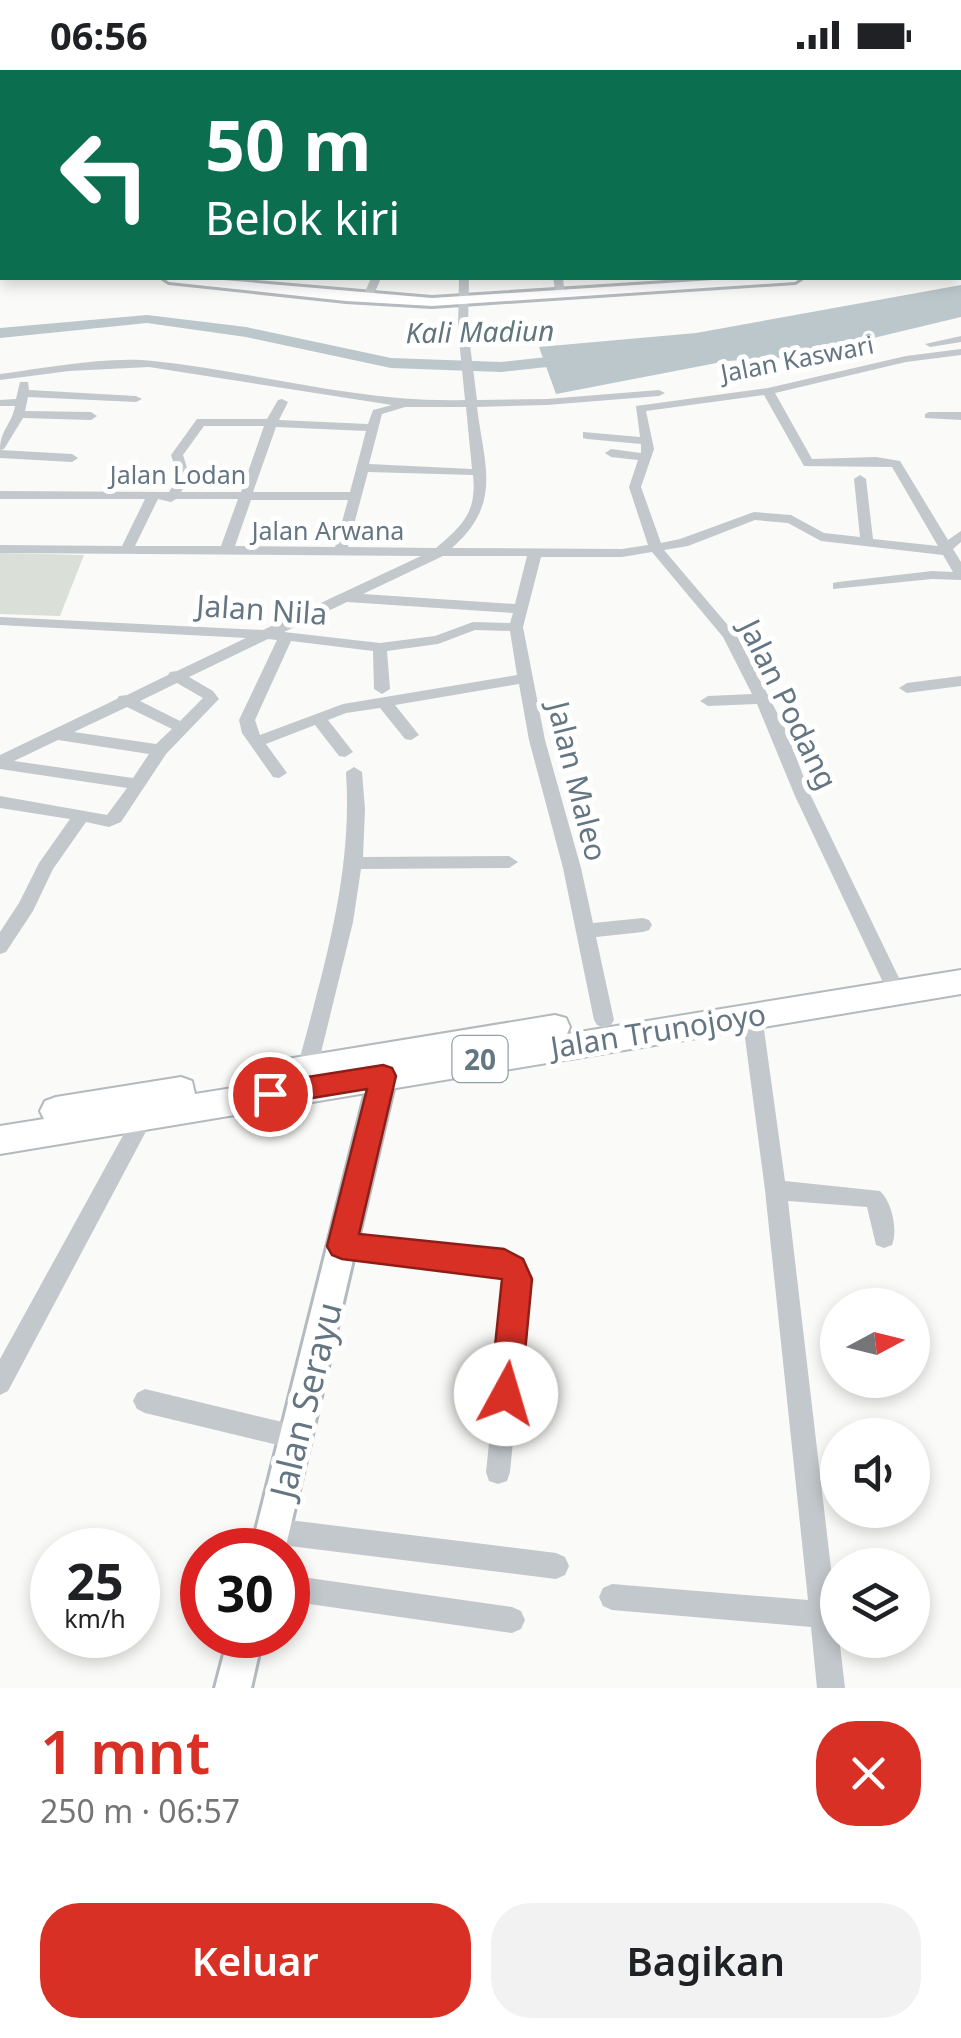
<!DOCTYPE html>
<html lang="id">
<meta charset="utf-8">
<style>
body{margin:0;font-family:"Noto Sans",sans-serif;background:#f2f2f2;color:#202124;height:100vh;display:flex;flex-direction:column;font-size:38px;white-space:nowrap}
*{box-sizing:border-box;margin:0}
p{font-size:32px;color:#757577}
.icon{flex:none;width:55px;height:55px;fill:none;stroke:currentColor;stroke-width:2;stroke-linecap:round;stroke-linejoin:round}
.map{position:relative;height:1618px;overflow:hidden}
.details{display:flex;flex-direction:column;background:#fff;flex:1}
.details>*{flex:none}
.hud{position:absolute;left:0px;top:0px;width:962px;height:210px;box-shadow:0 5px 15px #0003;background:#0b6e4f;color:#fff;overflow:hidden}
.needle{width:65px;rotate:83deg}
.controls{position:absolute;left:820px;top:1218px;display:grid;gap:20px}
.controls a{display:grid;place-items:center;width:110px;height:110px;border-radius:50%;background:#fff;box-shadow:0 5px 15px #0003;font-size:50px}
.speed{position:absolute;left:30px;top:1458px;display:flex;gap:20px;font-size:50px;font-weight:700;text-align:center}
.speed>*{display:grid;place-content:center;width:130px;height:130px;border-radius:50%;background:#fff;box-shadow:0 5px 15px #0003;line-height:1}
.speed small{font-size:25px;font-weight:400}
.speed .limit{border:15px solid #d22;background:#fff;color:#111}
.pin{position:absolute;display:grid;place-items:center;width:85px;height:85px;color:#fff;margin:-42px;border:5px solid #fff;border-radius:50%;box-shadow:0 2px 10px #0007}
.me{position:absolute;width:110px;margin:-55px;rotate:6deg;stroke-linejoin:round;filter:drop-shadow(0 0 8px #0008)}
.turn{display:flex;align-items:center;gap:35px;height:210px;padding:0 40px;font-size:45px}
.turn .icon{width:130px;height:130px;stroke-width:2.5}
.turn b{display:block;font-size:70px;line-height:85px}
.round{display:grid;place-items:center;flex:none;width:105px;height:105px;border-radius:40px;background:#f2f2f2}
.overview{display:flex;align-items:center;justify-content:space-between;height:170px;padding:0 40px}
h1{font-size:60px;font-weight:600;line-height:75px;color:#d93025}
.cta{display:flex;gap:20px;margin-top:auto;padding:20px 40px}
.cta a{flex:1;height:115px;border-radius:40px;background:#d93025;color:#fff;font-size:40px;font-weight:600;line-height:115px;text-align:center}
.cta a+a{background:#f2f2f2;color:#202124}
.status{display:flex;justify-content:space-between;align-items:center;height:70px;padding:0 50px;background:#fff;direction:ltr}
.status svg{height:28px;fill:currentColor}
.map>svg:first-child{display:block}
</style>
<div class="status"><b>06:56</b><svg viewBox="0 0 49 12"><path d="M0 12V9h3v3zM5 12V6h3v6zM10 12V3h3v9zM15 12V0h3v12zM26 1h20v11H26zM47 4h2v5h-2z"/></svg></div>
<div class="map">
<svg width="961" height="1618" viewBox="0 0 961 1618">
<rect width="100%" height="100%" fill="#fafaf8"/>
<path fill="#dadfd7" d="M0 483 84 485 60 546 0 544Z"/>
<path fill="#bbc7cb" d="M961 215V247L794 287 727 291 556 324 539 277 696 263Z"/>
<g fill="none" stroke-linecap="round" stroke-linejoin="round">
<path fill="#bbc7cb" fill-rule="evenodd" d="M147 245 246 257 391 288 501 292 575 284 583 289 575 294 501 302 391 298 246 267 147 253 0 268V258Z"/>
<defs>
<path id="major" d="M0 181H2V189H0Z
M961 188V197H960V188Z
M163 208H200L432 228 744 208H801L795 212 432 236 346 231 169 212Z
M383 995 392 998 396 1006 285 1480H251L370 1006 374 998Z
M229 1565H263L251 1618H215Z"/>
<path id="highway" d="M961 900V924L0 1084V1056L44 1049 40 1041 45 1031 56 1027 181 1007 192 1011 195 1024 276 1011 271 1002 276 993 287 989 555 945 566 948 570 957 567 964Z"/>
</defs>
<use href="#major" stroke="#b5babe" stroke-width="6"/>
<use href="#highway" stroke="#b4b9bd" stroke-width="4"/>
<path fill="#c3c8cc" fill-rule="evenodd" d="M212 0H220L221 2H214Z
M282 0H290L292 2H284Z
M496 0H504L505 2H498Z
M540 0H548L550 2H542Z
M743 0H751L752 2H745Z
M0 12H2V16H0Z
M2 128V135L0 136V129Z
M2 146V154L0 155V147Z
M371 208H381L372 229 367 232 362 229Z
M459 208H469L468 259 477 330 547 329 659 320 665 323 659 326 547 335 477 337C484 396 503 433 452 478L622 479 648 475 629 417 638 390 611 387 605 383 611 379 641 383V374L587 369 583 368V362L640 367 636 336 768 318 906 286 961 279V285L906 292 775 323 812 389 876 387 900 391 948 470 961 461V472L953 479 961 492V510L932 509 833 519V513L838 512 932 501 953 502 943 485 821 471 788 453 755 450 688 476 664 480 737 566 784 656 811 726 899 908 897 913H883L881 908 795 726 757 634 708 636 700 631 708 626 752 624 723 567 652 482 622 487H541L523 557 545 670 581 798 593 853 643 848 649 850 652 855 649 860 643 862 596 867 614 950 611 955 604 958 597 955 594 950 563 798 529 670 519 614 395 635 419 665 411 670 405 669 380 638 346 643 328 650 353 682 345 687 339 686 315 655 266 674 287 703 279 708 273 707 242 663 239 650 277 570 268 569 189 607 213 621 219 629 216 632 166 684 121 752 109 757 86 752 53 799 33 841 6 882 0 884V862L19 833 39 793 70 749 0 738V726L107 745 127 718 0 699V685L117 629 119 626 127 625 168 605 170 602 177 601 246 568 0 555V547L263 560 421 486 0 483V475L122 476 145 429H0V421L169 422 178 407 171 385 197 349H267L278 330 282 329 288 332 279 350 368 354 373 340 392 335 149 297 69 301 0 310V304C47 298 107 286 153 291 257 302 360 333 465 330L458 259ZM764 325 804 396 892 397 938 476 873 469 866 409 860 405 854 409 860 467 824 463 791 445 754 442 680 469 661 473 641 417 654 379 646 341ZM405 337H466L472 399 369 394 382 344ZM204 356H264L241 422H181L190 407 183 385ZM276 357 366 361 350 422H253ZM368 402 473 405C477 442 463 455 436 478L348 477ZM158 429 171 432 176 429H238L221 476H135ZM251 430H348L335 477 235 476ZM443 486H527L515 534 363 524ZM347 532 513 543 510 553 473 552 435 566 380 573 284 562ZM475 560 510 561 517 605 343 634 260 665 255 650 291 571 373 581 374 619 382 624 390 619 387 581 438 574ZM177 613 203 628 180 651 140 631ZM127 637 172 659 156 674 74 662ZM58 670 149 684 133 708 14 691Z
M553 208H563L565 227 556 225Z
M961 266V272L930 277 925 274Z
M20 312H28L29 320 136 326 142 329 136 332 28 327 25 341 91 342 97 346 91 350 23 348 4 379 0 380C0 360 12 354 15 336H0V330L16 329Z
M929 342H961V350L925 348V344Z
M0 380 72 384 78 388 72 392 0 388Z
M961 606V616L907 623 899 618 907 613Z
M354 697 362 702 365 739 363 787 509 786 518 792 509 798 361 799 353 852 317 999 314 1005 307 1007 300 1005 297 999C323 900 353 805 346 702Z
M752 937 759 940 762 945 785 1111 880 1121C892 1132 898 1160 892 1175L884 1178 876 1175 867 1137 788 1131 845 1618H817L811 1557 612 1540 603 1536 599 1527 603 1518 612 1514 808 1530 765 1120 742 945 745 940Z
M144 1037 151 1040 154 1046 151 1052 8 1321 0 1325V1289L137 1040Z
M342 1166 504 1183C516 1187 524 1198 529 1209L510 1402 507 1411 498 1414 489 1411 486 1402 506 1212 498 1203 342 1186 334 1183 331 1176 334 1169Z
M145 1319 295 1355 304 1358 307 1367 304 1376 295 1379 145 1343 137 1339 133 1331 137 1323Z
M273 1448 556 1483 565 1487 569 1496 565 1505 556 1509 273 1474 264 1470 260 1461 264 1452Z
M288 1505 512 1537 521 1541 525 1550 521 1559 512 1563 288 1531Z"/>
<use href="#major" fill="#fff" fill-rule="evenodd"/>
<use href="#highway" fill="#fff" fill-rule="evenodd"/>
</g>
<path fill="#d93025" stroke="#8d1f18" stroke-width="2.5" d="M383 995 392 998 396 1006 359 1164 504 1179 523 1189 532 1209 521 1324 517 1336 506 1340 494 1336 490 1324 502 1209 342 1189 332 1185 327 1176 367 1019 270 1035 261 1032 257 1024 261 1016 270 1013Z"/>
<g text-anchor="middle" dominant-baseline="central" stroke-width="10" stroke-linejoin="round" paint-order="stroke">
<g font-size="25" fill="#657683" stroke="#fff">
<text transform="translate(797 288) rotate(-11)">Jalan Kaswari</text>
<text x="178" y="404">Jalan Lodan</text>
<text x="328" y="460">Jalan Arwana</text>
</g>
<g font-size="28" font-style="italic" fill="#60757c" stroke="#fff">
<text transform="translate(480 261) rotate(-1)">Kali Madiun</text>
</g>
<rect fill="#fff" stroke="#939fa8" stroke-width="2.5" x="452.5" y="966" width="55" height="46" rx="8"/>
<g font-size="28" font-weight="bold" fill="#657683">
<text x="480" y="989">20</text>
</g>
<g font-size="30" fill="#657683" stroke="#fff">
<text transform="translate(262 539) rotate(4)">Jalan Nila</text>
<text transform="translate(789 634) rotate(64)">Jalan Podang</text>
<text transform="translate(578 711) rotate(76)">Jalan Maleo</text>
<text transform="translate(658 960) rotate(-9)">Jalan Trunojoyo</text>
</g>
<g font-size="35" fill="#657683" stroke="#fff">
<text transform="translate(305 1330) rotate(-76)">Jalan Serayu</text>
</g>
</g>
</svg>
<div class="controls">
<a><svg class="needle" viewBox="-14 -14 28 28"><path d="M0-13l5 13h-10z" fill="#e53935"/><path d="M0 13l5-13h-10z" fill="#757577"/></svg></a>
<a><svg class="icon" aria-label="sound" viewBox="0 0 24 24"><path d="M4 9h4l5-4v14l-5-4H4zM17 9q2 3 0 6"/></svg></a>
<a><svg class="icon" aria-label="layers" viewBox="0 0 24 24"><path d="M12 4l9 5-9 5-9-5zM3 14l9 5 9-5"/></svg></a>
</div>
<div class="speed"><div>25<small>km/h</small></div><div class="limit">30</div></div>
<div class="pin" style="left:270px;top:1024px;background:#d93025"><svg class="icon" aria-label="arrive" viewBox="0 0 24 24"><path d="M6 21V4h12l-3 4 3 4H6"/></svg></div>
<svg class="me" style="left:506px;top:1324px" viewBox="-20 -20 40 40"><circle r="19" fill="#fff"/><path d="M0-13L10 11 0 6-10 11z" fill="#d93025"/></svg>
<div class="hud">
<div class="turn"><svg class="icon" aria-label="left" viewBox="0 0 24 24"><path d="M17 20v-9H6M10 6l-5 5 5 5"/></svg><div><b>50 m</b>Belok kiri</div></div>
</div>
</div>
<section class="details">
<div class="overview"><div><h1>1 mnt</h1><p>250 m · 06:57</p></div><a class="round" style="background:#d93025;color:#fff"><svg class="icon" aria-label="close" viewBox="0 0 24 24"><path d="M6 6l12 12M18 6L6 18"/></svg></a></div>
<div class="cta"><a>Keluar</a><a>Bagikan</a></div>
</section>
